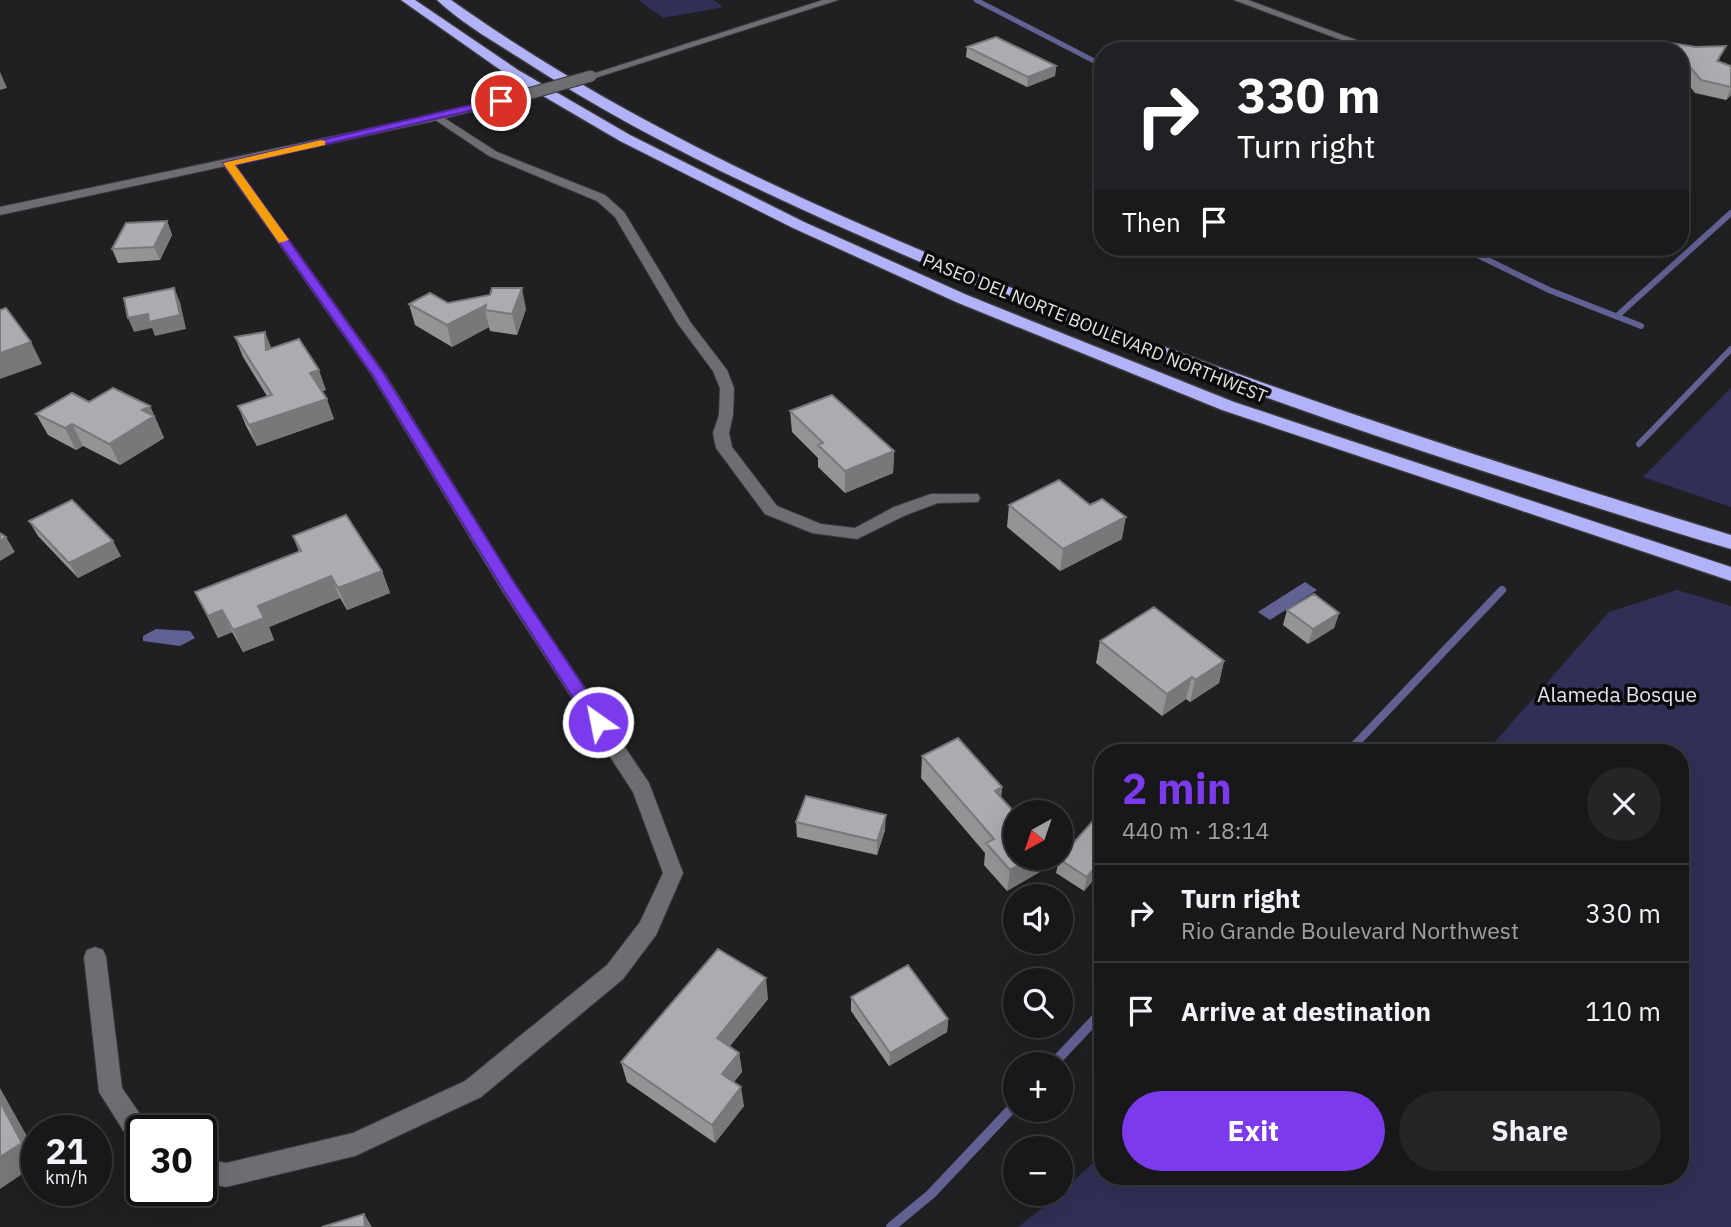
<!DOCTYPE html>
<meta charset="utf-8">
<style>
body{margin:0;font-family:"IBM Plex Sans",sans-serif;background:#252527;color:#f1f3f6;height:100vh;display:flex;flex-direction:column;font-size:26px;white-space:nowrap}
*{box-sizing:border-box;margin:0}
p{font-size:23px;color:#9fa0a2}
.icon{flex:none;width:38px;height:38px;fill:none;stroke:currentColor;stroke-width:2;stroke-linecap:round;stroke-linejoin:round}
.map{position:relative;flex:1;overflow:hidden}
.panel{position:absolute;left:1094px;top:744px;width:595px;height:441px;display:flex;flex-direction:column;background:#18181a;border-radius:28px;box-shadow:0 7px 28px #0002,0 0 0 2px #363739}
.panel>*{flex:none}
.hud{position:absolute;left:1094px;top:42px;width:595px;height:214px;border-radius:28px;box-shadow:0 7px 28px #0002,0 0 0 2px #363739;background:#202124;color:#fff;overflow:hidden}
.needle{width:46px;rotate:220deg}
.fabs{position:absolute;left:1003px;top:800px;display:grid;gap:14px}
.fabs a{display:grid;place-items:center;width:70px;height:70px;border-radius:50%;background:#18181a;box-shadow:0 7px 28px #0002,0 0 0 2px #363739;font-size:35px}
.speed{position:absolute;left:21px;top:1115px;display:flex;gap:14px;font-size:35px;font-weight:700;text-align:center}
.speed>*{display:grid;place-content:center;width:91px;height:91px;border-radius:50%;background:#18181a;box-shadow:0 7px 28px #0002,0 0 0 2px #363739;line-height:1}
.speed small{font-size:18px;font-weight:400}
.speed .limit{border:4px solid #111;border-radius:10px;background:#fff;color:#111}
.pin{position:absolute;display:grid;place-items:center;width:60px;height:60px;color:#fff;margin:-30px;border:4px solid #fff;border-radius:50%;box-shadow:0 2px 7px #0007}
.me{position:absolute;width:77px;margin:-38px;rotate:327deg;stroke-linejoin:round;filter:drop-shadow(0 0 5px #0008)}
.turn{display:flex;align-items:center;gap:24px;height:147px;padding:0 28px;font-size:32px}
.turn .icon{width:91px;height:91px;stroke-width:2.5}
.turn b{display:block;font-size:49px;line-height:60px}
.then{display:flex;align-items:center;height:66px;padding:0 28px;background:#0003;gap:14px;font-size:26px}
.round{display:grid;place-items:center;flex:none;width:74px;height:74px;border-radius:37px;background:#252527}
.overview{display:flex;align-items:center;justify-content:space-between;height:119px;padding:0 28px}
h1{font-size:42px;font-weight:700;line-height:52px;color:#7c3aed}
.action{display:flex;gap:14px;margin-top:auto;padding:14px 28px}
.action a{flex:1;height:80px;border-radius:42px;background:#7c3aed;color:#fff;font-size:28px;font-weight:700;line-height:80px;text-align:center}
.action a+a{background:#252527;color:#f1f3f6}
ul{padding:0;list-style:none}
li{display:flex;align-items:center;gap:21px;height:98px;padding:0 28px;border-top:2px solid #363739}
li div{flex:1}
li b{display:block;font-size:26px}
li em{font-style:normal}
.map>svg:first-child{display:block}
</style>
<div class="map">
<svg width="1731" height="1227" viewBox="0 0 1731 1227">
<rect width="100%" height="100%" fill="#202023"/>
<path fill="#312f55" d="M638 0H713L724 7 663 18Z
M1731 388V507L1643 477Z
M1677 590 1731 606V1227H1018L1060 1194 1102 1154V1176H1680V752H1486L1609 612Z"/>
<path fill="#626194" d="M1305 582 1317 590 1270 620 1258 612Z
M156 629 190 631 195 638 180 646 143 641V636Z"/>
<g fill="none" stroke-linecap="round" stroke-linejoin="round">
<path stroke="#626194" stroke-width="5" d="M976 0 1102 65"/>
<path stroke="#626194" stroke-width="6" d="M1461 247 1549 290 1641 326
M1617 316 1731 213
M1639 444 1731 349"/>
<path stroke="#626194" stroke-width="8" d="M1348 752 1502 590"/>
<path stroke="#626194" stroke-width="10" d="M1053 1064 1102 1012
M891 1227 931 1194 1015 1105"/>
<defs>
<path id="minor" d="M1234 0H1248L1386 51H1371Z
M438 114 497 152 605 195 624 212 691 323 727 370 734 388 733 415 729 433 732 447 777 506 821 524 855 528 894 507 931 494H978L980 498 978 502 938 503 906 515 857 539 812 533 765 514 716 448 713 433 719 415 720 388 713 371 678 324 615 217 597 201 489 156 434 119V115Z
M224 161H232L385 374 515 584 649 783 683 873 656 935 623 979 481 1097 355 1156 226 1187 201 1182V1158L226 1163 353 1133 465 1081 607 965 640 922 663 873 633 792 503 592 371 374 222 163Z
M95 947 103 950 106 957 122 1088 151 1130H142V1150L133 1146 99 1092 84 957 87 950Z"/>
<path id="tertiary" d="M823 0H838L595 78 586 76Z
M521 93 525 94V98L438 120 0 215V207L438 114Z"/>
<path id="motorway" d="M401 0H415L518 70 630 135 804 222 967 295 1234 402 1731 567V581L1222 410 956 302 793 228 620 141 509 76Z
M437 0H451C606 110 776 190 951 263 1206 370 1467 454 1731 535V549C1658 528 1586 504 1514 481 1256 399 999 303 754 187 673 149 593 106 518 57 491 40 460 22 437 0Z"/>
</defs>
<use href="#minor" stroke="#3a3a3c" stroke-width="2"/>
<use href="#tertiary" stroke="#3a3a3c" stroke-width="2"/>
<use href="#motorway" stroke="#3a3a3c" stroke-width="3"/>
<use href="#minor" fill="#6d6e71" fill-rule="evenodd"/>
<use href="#tertiary" fill="#6d6e71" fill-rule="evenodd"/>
<use href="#motorway" fill="#b2b2f8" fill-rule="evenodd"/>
<defs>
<path id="tertiary-bridge" d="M521 96 591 76"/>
</defs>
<use href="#tertiary-bridge" stroke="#3a3a3c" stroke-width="13" stroke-linecap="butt"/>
<use href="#tertiary-bridge" stroke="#6d6e71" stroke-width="11"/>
</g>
<path fill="#949497" d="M1670 43 1720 58 1718 61 1731 66V95L1726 100 1695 93 1680 74V51H1667Z
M967 47 1056 66 1055 76 1027 87 966 57Z
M167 221 172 235 160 260 118 263 112 249Z
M448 303 526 309 517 335 490 331 489 327 452 347 415 325 409 304Z
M235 337 271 348 326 390 322 391 334 419 257 446 246 426 238 406 267 396 243 357Z
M89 402 150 406 164 438 120 465 83 446 76 450 48 435 36 414Z
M790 411 894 451 893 473 845 493 818 467V458L792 432Z
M1009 505H1090L1122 539 1060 571 1007 527Z
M29 521 121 556 78 578 38 536Z
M293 536 382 571 390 593 347 610 340 598 269 627 274 640 243 652 232 632 218 638 195 592 299 552Z
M1287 610 1339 613 1334 628 1308 644 1283 625Z
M1100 641 1224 661 1219 683 1190 702 1186 699 1162 716 1096 663Z
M922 756 1002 787 1001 798 1015 858H1045L1043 870 1007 891 984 865 985 853 921 778Z
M796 822 885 830 877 855 797 837Z
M1102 829V870L1084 891 1056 873 1059 859Z
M851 997 948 1019 947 1032 889 1066 851 1011Z
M768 999 730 1046 739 1053 742 1072 734 1082 744 1106 715 1143 627 1082 621 1062Z"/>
<path fill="#78787b" d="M1056 66 1055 76 1027 87 1028 77Z
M0 72 7 88 0 90Z
M1731 88V95L1726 100Z
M167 221 172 235 160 260 154 247Z
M174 288 180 302 186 329 155 336 152 328 134 332 128 318Z
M522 288 526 309 517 335 512 314Z
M486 305 485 310 489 327 452 347 447 325Z
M265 332 273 352 266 350Z
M31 342 42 364 0 379V353Z
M319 370 326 390 317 393 310 373Z
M327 399 334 419 257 446 249 425Z
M150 406 164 438 120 465 109 444 142 410Z
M72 424 83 446 76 450 65 428Z
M894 451 893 473 845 493V471Z
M1126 517 1122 539 1060 571 1063 549Z
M6 537 15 552 0 561V541Z
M113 541 121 556 78 578 69 563Z
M382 571 390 593 347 610 338 588Z
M331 576 340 598 269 627 274 640 243 652 233 630 258 606Z
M222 610 232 632 218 638 208 616Z
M1339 613 1334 628 1308 644 1313 629Z
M1224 661 1219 683 1190 702 1195 680Z
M1192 677 1186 699 1162 716 1167 694Z
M1002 787 1000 809 995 791Z
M886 815 885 830 877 855V841Z
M1032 858H1045L1043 870 1007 891 1010 870Z
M1102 859V870L1084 891 1087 877Z
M766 978 768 999 720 1058 717 1038Z
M948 1019 947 1032 889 1066 890 1053Z
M739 1053 742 1072 725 1093 722 1074Z
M741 1087 744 1106 715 1143 712 1125Z
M0 1088 37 1154V1164L0 1189Z
M364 1214 372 1227H365Z"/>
<path fill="#acacb0" stroke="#78787b" stroke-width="2" d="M996 37 1056 66 1028 77 967 47Z
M1670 43 1696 47 1726 46 1717 61 1731 66V87L1701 80 1680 55V51H1676Z
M1295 45 1314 51H1287Z
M167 221 154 247 112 249 126 223Z
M174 288 180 315 149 322 148 314 128 318 124 298Z
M492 288H522L512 314 485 310 486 305 447 325 409 304 430 293 448 303 490 295Z
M6 308 31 342 0 353V310Z
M265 332 266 350 299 339 319 370 310 373 327 399 249 425 238 406 272 395 235 337Z
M113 388 150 406 142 410 154 416 109 444 72 424 65 428 36 414 72 393 89 402Z
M832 395 894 451 845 471 818 445 823 443 790 411Z
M1059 480 1090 505 1102 499 1126 517 1063 549 1009 505Z
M72 500 113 541 69 563 29 521Z
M346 515 382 571 338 588 331 576 258 606 264 618 233 630 222 610 208 616 195 592 301 551 293 536Z
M0 533 6 537 0 541Z
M1314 594 1339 613 1313 629 1287 610Z
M1154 607 1224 661 1195 680 1192 677 1167 694 1100 641Z
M958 738 1002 787 995 791 1015 813V858H1032L1010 870 986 843 994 839 922 756Z
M806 796 886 815 877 841 796 822Z
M1092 822 1102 829V859L1087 877 1059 859Z
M718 949 766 978 717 1038 739 1053 722 1074 741 1087 712 1125 621 1062Z
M908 965 948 1019 890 1053 851 997Z
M0 1102 22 1143 0 1157Z
M364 1214 365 1227H322Z"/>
<path fill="#7c3aed" stroke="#51269a" stroke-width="2" d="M501 98 504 103 235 165 384 374 515 584 604 717 606 722 598 728 592 727 504 591 372 374 223 163Z"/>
<path fill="#f59e0b" d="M321 140 325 141V145L235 165 289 240 279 243 223 163Z"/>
<g text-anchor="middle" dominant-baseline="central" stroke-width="7" stroke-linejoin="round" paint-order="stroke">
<g font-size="18" fill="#e2e2e4" stroke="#0a0a0b">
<text transform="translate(1095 328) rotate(22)">PASEO DEL NORTE BOULEVARD NORTHWEST</text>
</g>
<g font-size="21" fill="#e1e1f2" stroke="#0a0a0b">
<text x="1617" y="694">Alameda Bosque</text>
</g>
</g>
</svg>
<div class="fabs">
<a><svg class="needle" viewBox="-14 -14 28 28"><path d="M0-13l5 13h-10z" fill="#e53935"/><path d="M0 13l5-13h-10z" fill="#9fa0a2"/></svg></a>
<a><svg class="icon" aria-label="sound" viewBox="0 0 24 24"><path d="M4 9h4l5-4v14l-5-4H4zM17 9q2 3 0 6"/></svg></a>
<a><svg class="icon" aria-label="search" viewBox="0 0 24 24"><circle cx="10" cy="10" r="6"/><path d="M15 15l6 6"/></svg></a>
<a>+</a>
<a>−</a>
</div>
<div class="speed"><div>21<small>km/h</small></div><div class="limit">30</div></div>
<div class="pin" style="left:501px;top:101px;background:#d93025"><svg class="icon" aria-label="arrive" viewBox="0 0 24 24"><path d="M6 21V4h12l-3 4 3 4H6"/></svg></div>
<svg class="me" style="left:598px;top:722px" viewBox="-20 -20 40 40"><circle r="17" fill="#7c3aed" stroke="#fff" stroke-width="3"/><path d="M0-11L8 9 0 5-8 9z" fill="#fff"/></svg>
<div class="hud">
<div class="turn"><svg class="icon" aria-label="right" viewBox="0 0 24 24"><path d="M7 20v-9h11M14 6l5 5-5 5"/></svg><div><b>330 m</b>Turn right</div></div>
<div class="then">Then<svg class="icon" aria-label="arrive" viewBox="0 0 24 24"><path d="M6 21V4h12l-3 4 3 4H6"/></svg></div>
</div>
<section class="panel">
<div class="overview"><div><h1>2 min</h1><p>440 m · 18:14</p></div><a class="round"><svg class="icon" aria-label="close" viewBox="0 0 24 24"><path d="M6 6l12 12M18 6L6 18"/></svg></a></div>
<ul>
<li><svg class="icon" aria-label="right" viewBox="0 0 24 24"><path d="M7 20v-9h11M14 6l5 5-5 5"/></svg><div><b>Turn right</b><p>Rio Grande Boulevard Northwest</p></div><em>330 m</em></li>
<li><svg class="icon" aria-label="arrive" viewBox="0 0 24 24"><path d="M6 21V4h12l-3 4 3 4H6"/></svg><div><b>Arrive at destination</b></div><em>110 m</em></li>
</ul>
<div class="action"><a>Exit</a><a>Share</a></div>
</section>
</div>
